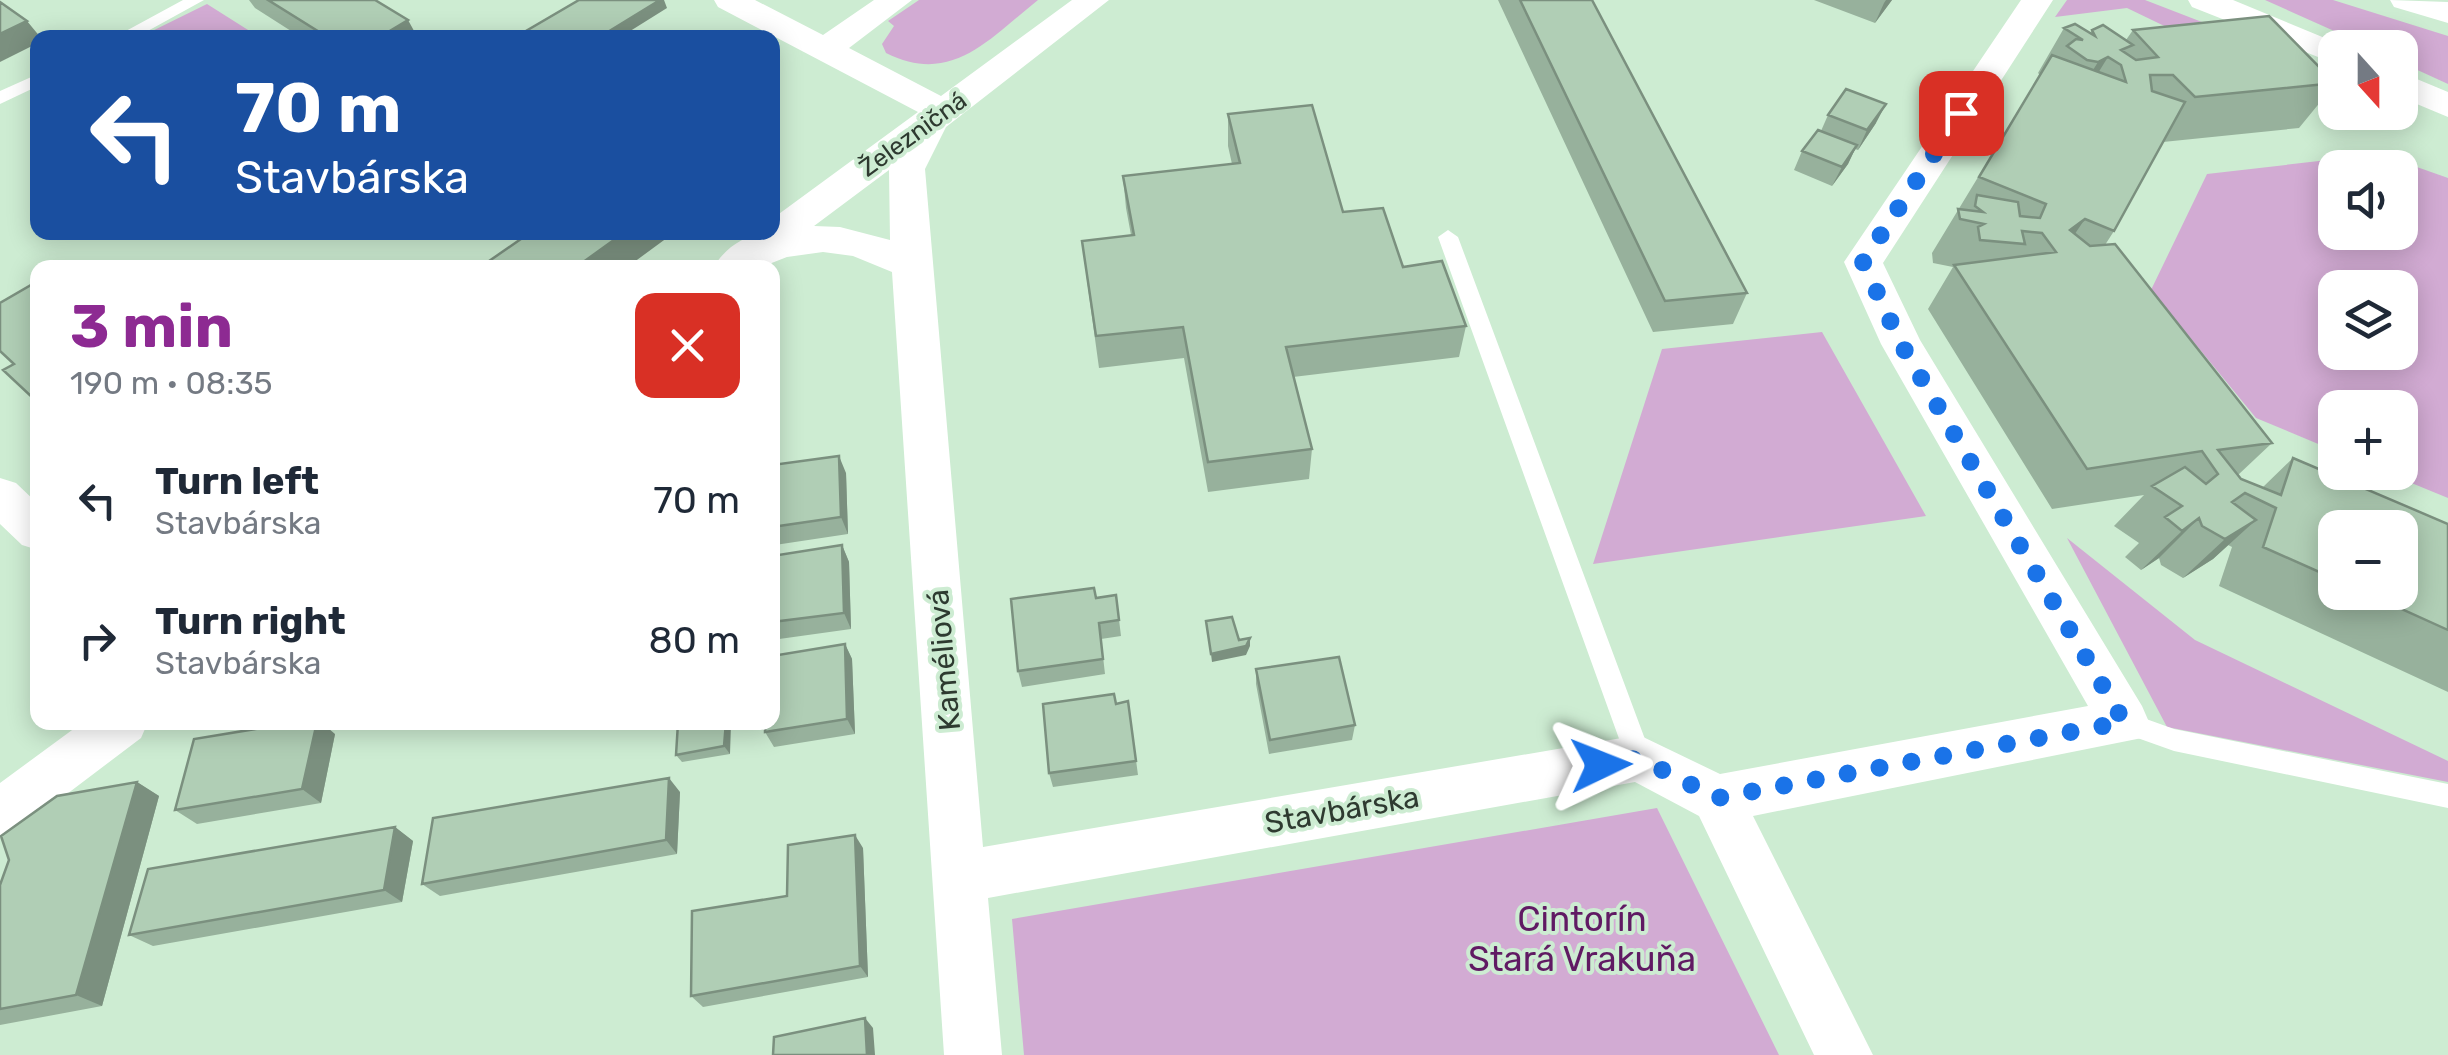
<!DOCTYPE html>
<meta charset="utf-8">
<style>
body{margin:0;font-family:Rubik,sans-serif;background:#f2f2f3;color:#1f2937;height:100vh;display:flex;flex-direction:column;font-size:38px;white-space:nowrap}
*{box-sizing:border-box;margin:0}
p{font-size:32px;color:#747a83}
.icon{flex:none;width:55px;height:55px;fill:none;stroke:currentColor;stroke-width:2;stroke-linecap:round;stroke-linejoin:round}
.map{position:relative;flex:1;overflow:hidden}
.panel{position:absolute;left:30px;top:260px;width:750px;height:470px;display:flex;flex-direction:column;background:#fff;border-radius:20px;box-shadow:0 5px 25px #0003}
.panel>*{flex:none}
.banner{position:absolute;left:30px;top:30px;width:750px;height:210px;border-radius:20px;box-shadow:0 5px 25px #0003;background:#1a4fa0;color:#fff;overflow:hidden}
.needle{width:65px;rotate:159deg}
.fabs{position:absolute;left:2318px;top:30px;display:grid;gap:20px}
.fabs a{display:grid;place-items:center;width:100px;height:100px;border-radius:20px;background:#fff;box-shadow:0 5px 25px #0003;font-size:50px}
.pin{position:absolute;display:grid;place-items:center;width:85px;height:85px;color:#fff;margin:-42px;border-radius:20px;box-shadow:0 5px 15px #0006}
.me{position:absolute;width:110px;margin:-55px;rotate:88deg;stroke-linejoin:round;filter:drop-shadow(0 0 8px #0008)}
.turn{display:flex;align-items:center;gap:35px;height:210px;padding:0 40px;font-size:45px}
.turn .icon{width:130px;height:130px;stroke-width:2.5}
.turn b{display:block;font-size:70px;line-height:85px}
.round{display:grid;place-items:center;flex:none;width:105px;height:105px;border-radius:20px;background:#f2f2f3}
.headline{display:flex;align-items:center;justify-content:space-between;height:170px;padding:0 40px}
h1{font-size:60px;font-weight:700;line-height:75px;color:#8d2a92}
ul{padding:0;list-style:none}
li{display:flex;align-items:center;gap:30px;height:140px;padding:0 40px}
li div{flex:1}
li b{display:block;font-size:38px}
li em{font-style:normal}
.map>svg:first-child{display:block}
</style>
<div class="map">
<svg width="2448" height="1055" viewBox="0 0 2448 1055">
<rect width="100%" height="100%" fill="#cdecd2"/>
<path fill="#d2abd3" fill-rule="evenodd" d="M919 0H1038C989 39 952 86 886 53L882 44 894 26 888 21Z
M2067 0H2145L2308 63 2335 85V90L2270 96 2237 61 2127 8 2055 17Z
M2265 0H2333L2448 36V84L2400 62V48L2370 47Z
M207 4 259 37H140Z
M2380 154 2448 178V498L2387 473 2400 472V408H2335V451L2256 418 2151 290 2207 174ZM2335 168H2400V232H2335ZM2335 288H2400V352H2335Z
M1822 332 1926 516 1593 564 1662 349Z
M2067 538 2195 640 2448 761V782L2167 727Z
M1657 808 1779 1055H1024L1012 919Z"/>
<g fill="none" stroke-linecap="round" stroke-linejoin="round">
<path fill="#fff" fill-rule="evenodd" d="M183 0H204L135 38H113Z
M38 74V86L0 104V91Z
M1448 230 1458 237 1652 758 1648 766 1639 770 1630 766 1626 758 1438 237Z
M2124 711 2174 729 2448 784V808L2174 751 2115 730 2112 722 2115 714Z"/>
<path fill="#fff" fill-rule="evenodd" d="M714 0H755L823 35 874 0H912L849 48 941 96 1072 0H1109L946 127 925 169 983 847 1639 735 1720 774 2088 706 1881 344 1844 262 2021 0H2053L1883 263 1920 340 2142 706 2149 722 2142 738 1753 816 1873 1055H1814L1699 816 1635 782 988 898 1002 1055H944L892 272 853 256 823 252 787 257 759 268H713C725 247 749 232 772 232V219L918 112 718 7ZM889 170 890 240 840 227 814 226Z
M2188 0H2233L2349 48H2335V62L2323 59 2192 7Z
M2390 0 2448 2V23L2394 7Z
M2400 72 2448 92V117L2400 97Z
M0 478 16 483 38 504V550L22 545 0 524Z
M83 722H148L141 738 18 831 0 838V783Z"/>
</g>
<path fill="#97b19c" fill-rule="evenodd" d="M249 0H375L418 38H302L255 8Z
M1498 0H1592L1747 293 1733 324 1653 332Z
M1814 0H1892L1875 23Z
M2064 28 2090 33 2092 30 2126 40 2133 30 2335 84 2299 128 2163 142 2114 231 2105 245 2272 443 2238 475 2241 479 2262 488 2293 458 2448 524V692L2219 586 2232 547 2228 545 2213 559 2183 578 2161 565 2159 558 2141 570 2125 557 2139 543 2114 526 2144 495 2052 509 1928 309 1953 267 1933 263 1932 253 2040 75 2038 73ZM2335 528 2400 592H2335Z
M1228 114 1343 212 1466 326 1459 357 1293 377 1312 449 1309 479 1208 492 1184 358 1099 368 1086 273 1131 235 1126 208 1123 176 1232 164 1228 146Z
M1828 115 1876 123 1858 150 1855 149 1848 164 1832 186 1794 170 1802 151 1821 131Z
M772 459 775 464 846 473 848 534 775 545 772 540Z
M842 545 849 562 851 629 772 640V556Z
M1116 595 1121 636 1101 639 1105 674 1022 687 1018 671 1096 598Z
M845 644 852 659 855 734 774 747 765 732Z
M1256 669 1355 725 1352 740 1269 754 1256 684Z
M1128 701 1138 775 1053 787 1049 773 1116 704Z
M683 722H730V754L682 762 676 755Z
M335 734 321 803 197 824 175 810Z
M137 782 159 796 102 1006 0 1025V885Z
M680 792 677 854 440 896 422 884Z
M395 827 413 841 402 902 153 946 129 935Z
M863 848 868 977 703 1007 691 996 787 896Z"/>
<path fill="#7b907f" d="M660 0H664L667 8 619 38H598Z
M1886 0H1892L1875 23 1884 3Z
M408 20 418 38H378Z
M27 21 41 38H38V43L0 62V34Z
M2108 57 2080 102 2070 107 2098 62Z
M1886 104 1876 123 1858 150 1867 130Z
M772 142 778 159 772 163Z
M1857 145 1848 164 1832 186 1842 167Z
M2085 219 2055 263 2070 230Z
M625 232H675L626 268H575Z
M839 456 846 473 848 534 841 517Z
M2199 518 2159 558 2141 570 2182 531Z
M2256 520 2213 559 2183 578 2225 539Z
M842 545 849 562 851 629 844 613Z
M1250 638V646L1246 655 1212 662 1211 654Z
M845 644 852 659 855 734 847 719Z
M317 722H321L335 734 321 803 302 789Z
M726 722H730L731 724 730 754 724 746Z
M669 778 680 792 677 854 666 840Z
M137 782 159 796 102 1006 76 995Z
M395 827 413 841 402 902 384 890Z
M855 835 863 848 868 977 860 966Z
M865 1018 873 1028 875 1055H867Z"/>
<path fill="#b0ceb5" stroke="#7b907f" stroke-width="2.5" d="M268 0H375L408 20 378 38H329Z
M579 0H660L598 38H514Z
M1520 0H1592L1747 293 1665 301Z
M0 2 27 21 0 34Z
M2269 16 2335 83 2195 97 2173 75H2150L2152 91 2185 102 2114 231 2085 219 2070 230 2090 246 2115 244 2272 443 2218 450 2241 479 2281 495 2293 458 2448 524V630L2364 592H2400V528H2335V579L2263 547 2276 508 2245 493 2232 502 2256 520 2225 539 2202 526 2199 518 2182 531 2165 517 2182 506 2152 486 2185 467 2206 484 2218 474 2202 451 2087 469 1954 265 2056 252 2042 233 2022 231 2025 244 1980 240 1978 227 1984 224 1960 219 1958 209 1983 212 1975 206 1977 195 2018 202 2020 216 2040 218 2046 204 1979 177 2052 55 2126 82 2121 65 2108 57 2098 62 2087 60 2067 46 2076 39 2083 40 2064 28 2075 24 2095 36 2092 30 2103 25 2133 45 2121 50 2136 60 2158 57 2133 30Z
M1846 89 1886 104 1867 130 1828 115Z
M1312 105 1343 212 1383 208 1403 267 1442 261 1466 326 1286 347 1312 449 1208 462 1183 327 1096 336 1082 241 1134 235 1123 176 1240 163 1228 114Z
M1818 130 1857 145 1842 167 1802 151Z
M531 232H625L575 268H479Z
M71 262 78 268H62Z
M38 281V397L34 399 3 370 14 364 0 351V303Z
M839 456 841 517 772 527V465Z
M842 545 844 613 772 622V556Z
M1094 588 1096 598 1116 595 1119 620 1099 623 1103 659 1018 671 1011 599Z
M1232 617 1239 640 1250 638 1246 646 1211 654 1206 621Z
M845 644 847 719 765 732V722H772V656Z
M1339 657 1355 725 1270 740 1256 669Z
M1114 694 1116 704 1128 701 1136 761 1049 773 1043 704Z
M298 722H317L302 789 175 810 194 739Z
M726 722 724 746 676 755 678 723Z
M669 778 666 840 422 884 433 818Z
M137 782 76 995 0 1009V885L9 860 1 836 57 796Z
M395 827 384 890 129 935 148 869Z
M855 835 860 966 691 996 692 911 787 896 788 845Z
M865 1018 867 1055H773L774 1037Z"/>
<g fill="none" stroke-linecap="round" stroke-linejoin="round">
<path stroke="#1a73e8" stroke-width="18" stroke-dasharray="0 32.4" d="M1601 765 1639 758 1717 798 2124 722 1901 344 1863 262 1961 113"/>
</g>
<g text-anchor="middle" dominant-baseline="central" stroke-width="8" stroke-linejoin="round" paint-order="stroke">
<g font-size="25" fill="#2e3a30" stroke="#cdecd2">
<text transform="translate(913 134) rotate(-36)">Železničná</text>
</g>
<g font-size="30" fill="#2e3a30" stroke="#cdecd2">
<text transform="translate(944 660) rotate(-95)">Kaméliová</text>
<text transform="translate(1342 810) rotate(-10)">Stavbárska</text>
</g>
<g font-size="35" fill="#601a63" stroke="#cdecd2">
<text x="1582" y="919">Cintorín<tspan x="1582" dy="40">Stará Vrakuňa</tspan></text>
</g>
</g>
</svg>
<div class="fabs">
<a><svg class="needle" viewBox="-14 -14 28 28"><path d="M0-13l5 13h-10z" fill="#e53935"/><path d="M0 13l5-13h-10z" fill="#747a83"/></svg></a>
<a><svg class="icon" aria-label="sound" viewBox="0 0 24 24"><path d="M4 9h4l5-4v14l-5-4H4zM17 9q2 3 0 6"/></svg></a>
<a><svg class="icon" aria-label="layers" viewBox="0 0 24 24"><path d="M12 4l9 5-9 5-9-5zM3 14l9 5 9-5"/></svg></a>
<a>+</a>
<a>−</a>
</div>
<div class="pin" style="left:1961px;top:113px;background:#d93025"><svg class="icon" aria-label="arrive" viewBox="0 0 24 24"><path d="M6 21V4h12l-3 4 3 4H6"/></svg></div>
<svg class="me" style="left:1601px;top:765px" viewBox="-20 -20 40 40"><path d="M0-17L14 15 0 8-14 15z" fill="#1a73e8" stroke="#fff" stroke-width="4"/></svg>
<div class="banner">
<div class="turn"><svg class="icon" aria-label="left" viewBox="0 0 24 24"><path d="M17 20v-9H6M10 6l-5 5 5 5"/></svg><div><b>70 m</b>Stavbárska</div></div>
</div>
<section class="panel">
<div class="headline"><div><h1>3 min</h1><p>190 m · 08:35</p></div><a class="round" style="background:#d93025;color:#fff"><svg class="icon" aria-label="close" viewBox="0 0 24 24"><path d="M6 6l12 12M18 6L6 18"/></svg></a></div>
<ul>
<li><svg class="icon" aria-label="left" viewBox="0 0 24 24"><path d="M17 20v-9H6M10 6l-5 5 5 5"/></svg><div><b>Turn left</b><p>Stavbárska</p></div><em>70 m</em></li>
<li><svg class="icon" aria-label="right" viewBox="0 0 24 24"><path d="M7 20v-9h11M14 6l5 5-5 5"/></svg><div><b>Turn right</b><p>Stavbárska</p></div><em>80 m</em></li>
</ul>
</section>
</div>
